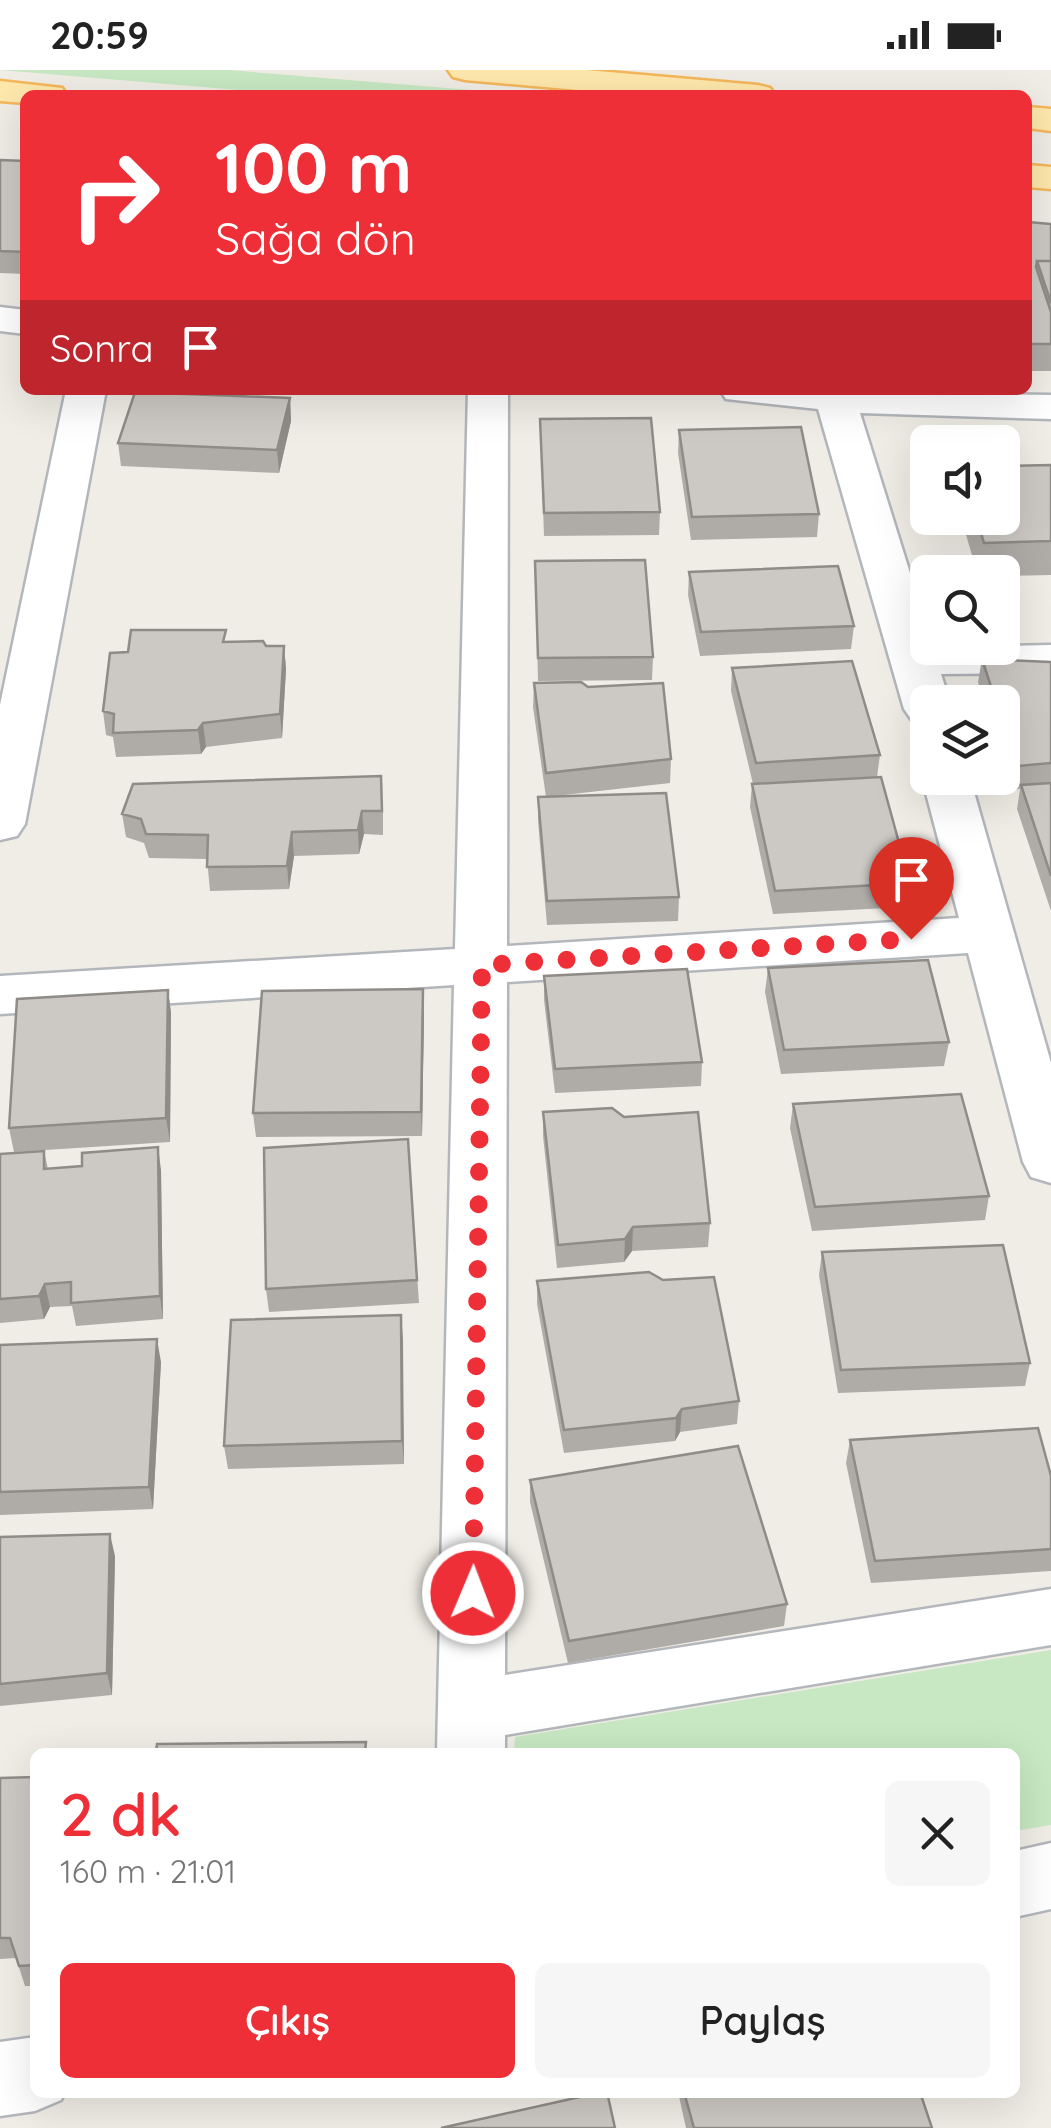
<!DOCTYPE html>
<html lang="tr">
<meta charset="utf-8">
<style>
body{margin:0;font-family:Quicksand,sans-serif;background:#f6f6f6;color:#222;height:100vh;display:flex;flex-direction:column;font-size:38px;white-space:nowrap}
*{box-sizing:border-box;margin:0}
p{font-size:32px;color:#767676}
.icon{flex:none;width:55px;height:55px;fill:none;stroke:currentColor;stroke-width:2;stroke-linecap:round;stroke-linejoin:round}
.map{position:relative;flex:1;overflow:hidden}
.drawer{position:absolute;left:30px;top:1678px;width:990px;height:350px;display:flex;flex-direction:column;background:#fff;border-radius:15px;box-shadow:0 10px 40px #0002}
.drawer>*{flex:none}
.hud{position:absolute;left:20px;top:20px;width:1012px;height:305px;border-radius:15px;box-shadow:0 10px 40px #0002;background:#ee2f37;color:#fff;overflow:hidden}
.tools{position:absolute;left:910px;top:355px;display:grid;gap:20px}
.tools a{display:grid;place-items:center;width:110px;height:110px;border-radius:15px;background:#fff;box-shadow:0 10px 40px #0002;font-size:50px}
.pin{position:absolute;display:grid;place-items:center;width:85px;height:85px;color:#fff;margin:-102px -42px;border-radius:50% 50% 50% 0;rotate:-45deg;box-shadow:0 0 10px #0007}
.pin .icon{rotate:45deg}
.me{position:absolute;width:110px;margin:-55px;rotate:1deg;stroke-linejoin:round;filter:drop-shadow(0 0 8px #0008)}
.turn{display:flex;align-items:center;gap:35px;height:210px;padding:0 30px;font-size:45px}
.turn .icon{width:130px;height:130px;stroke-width:2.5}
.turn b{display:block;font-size:70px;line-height:85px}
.then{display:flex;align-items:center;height:95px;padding:0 30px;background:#0003;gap:20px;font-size:38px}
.round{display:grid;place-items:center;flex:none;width:105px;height:105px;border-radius:15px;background:#f6f6f6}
.head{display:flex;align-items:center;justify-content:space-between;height:170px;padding:0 30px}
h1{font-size:60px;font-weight:600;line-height:75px;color:#ee2f37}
.primary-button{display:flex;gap:20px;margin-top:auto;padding:20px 30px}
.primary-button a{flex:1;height:115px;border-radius:15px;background:#ee2f37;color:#fff;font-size:40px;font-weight:600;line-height:115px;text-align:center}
.primary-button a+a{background:#f6f6f6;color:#222}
.status{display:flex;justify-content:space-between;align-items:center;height:70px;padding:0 50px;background:#fff;direction:ltr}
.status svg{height:28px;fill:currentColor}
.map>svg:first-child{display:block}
</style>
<div class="status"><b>20:59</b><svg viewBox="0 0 49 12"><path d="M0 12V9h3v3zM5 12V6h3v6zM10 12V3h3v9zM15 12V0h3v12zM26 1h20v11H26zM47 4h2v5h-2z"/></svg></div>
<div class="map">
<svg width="1051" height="2058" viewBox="0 0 1051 2058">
<rect width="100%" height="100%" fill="#f0ede6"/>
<path fill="#c7e8c2" d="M0 0H228L532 25H299Z
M1051 1580V1755L1015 1761V1682H514L515 1667Z"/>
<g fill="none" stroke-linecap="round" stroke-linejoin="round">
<defs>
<path id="minor" d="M0 237 25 240V264L0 261Z
M66 320H106L25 754 17 766 0 770V635Z
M468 320H508L507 876 959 848 922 708 928 699V708H970L1051 993V1113L1031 1107 1023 1092 968 883 507 912 505 1605 1051 1519V1575L505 1665V1682H437L454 915 0 944V906L455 879Z
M720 320 1051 325V349L860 343 928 561V578L1051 575V603L941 604 950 632H928V654L911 649 904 639 818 339 726 329Z
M1051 1773V1839L1015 1847V1781Z
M35 1967V2022H65L61 2030 35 2041 0 2046V1972Z"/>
<path id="major" d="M448 0H586L758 15 770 18 775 25H636L465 10 453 7Z
M0 11 62 18 67 25H25V33L0 31Z
M1028 37 1051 39V61L1028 58Z
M1028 95 1051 97V119L1028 117Z"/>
</defs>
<use href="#minor" stroke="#b3b7bb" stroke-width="5"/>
<use href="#major" stroke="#f5b75b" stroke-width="5"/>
<use href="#minor" fill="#fff" fill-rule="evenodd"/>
<use href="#major" fill="#ffe8ac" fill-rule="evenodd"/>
</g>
<path fill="#afaca8" d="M0 90 25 91V204L0 203Z
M1028 152 1051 154V301H1028Z
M290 328 291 351 279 403 121 396 118 373Z
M540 349 660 442 659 465 544 466Z
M679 360 819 444 817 467 691 470 678 383Z
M1051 395V505L1002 506V502H977L961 448H1002Z
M535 491 653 587 652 610 538 611Z
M689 502 854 556 851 579 700 586 688 525Z
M227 572 266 576H284L286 599 282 668 206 677 201 684 116 687 113 667 106 665 103 641 128 582Z
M982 589 1051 592V841L1017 739 1020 719 1013 720 1002 687V632H984L978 612Z
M732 598 880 685 877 707 910 813 906 837 773 844 750 737 752 714H753L731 621Z
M534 613 671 689 670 713 546 727 533 637Z
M538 727 679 827 678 851 547 855 538 751Z
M383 730V765L364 764 359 784 294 786 289 819 210 821 207 789 149 788 144 773 126 767 122 744Z
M768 898 949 972 944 996 781 1004 765 922Z
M544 906 702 992 701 1016 555 1023 544 930Z
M168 920 171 943 170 1072 14 1082 9 1058Z
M424 943 422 1066 256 1067 253 1043Z
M793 1034 989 1126 985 1150 812 1161 790 1058Z
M543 1042 710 1153 708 1177 632 1181 624 1192 557 1198 543 1066Z
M408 1069 419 1233 269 1242 266 1219Z
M44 1081 48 1099 161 1100 163 1249 76 1256 72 1236 50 1237 44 1249 0 1253V1084Z
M822 1182 1030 1293 1025 1316 838 1323 819 1205Z
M537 1211 739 1331 737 1354 680 1362 675 1371 564 1383 537 1234Z
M401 1245 404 1394 228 1399 224 1376Z
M0 1275 161 1292 153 1439 0 1445Z
M850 1370 1051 1406V1501L871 1513 846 1393Z
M530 1410 787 1534 784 1556 568 1593 530 1432Z
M0 1467 115 1486 112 1625 0 1636Z
M35 1707V1916H25L16 1888 0 1889V1708Z
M678 2022H920L932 2058H686Z"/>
<path fill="#8f8c88" d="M290 328 291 351 279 403 277 380Z
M284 576 286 599 282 668 280 644Z
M203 653 206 677 201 684 198 660Z
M362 741 364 764 359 784 358 760Z
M292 762 294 786 289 819 287 796Z
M423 919 424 943 422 1066 421 1042Z
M168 920 171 943 170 1072 166 1048Z
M158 1077 161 1100 163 1249 160 1226Z
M633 1157 632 1181 624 1192 625 1169Z
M45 1214 50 1237 44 1249 39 1226Z
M401 1245 403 1269 404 1394 402 1371Z
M157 1269 161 1292 153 1439 149 1417Z
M682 1339 680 1362 675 1371 676 1348Z
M110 1464 115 1486 112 1625 107 1603Z"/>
<path fill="#ccc8c3" stroke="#8f8c88" stroke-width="2.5" d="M0 90 25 91V182L0 181Z
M1028 152 1051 154V191H1037L1036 197 1051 242V274H1028Z
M1037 191H1051V233Z
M135 322 290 328 277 380 118 373Z
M651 348 660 442 544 443 540 349Z
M801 357 819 444 692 447 679 360Z
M1051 395V471L984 473 976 448H1002V396Z
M645 490 653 587 538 588 535 491Z
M838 496 854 556 701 562 689 502Z
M131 560H226L223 572 263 571 266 576H284L280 644 203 653 198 660 113 663 114 644 103 641 110 583 128 582Z
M982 589 1051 592V693L1018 696 1002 651V632H996Z
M852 591 880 685 756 693 732 598Z
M581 612 588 617 663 613 671 689 546 703 534 613Z
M381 706 382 741H362L358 760 292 762 287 796 207 797 208 765 146 764 141 749 122 744 133 714Z
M881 707 910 813 775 821 752 714Z
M1051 713V806L1021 715Z
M666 723 679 827 547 831 538 727Z
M928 890 949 972 784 980 768 898Z
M687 899 702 992 555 999 544 906Z
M423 919 421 1042 253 1043 262 921Z
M168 920 166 1048 9 1058 17 929Z
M961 1024 989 1126 815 1137 793 1034Z
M612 1038 624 1047 698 1042 710 1153 633 1157 625 1169 558 1175 543 1042Z
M408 1069 417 1210 266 1219 264 1078Z
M158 1077 160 1226 71 1233V1212L45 1214 39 1226 0 1229V1084L44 1081V1099L82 1096V1083Z
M1003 1175 1030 1293 841 1300 822 1182Z
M649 1202 663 1210 714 1207 739 1331 682 1339 676 1348 564 1360 537 1211Z
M401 1245 402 1371 224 1376 231 1250Z
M157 1269 149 1417 0 1422V1275Z
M1038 1358 1051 1406V1479L875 1491 850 1370Z
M738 1376 787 1534 569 1571 530 1410Z
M110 1464 107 1603 0 1614V1467Z
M366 1672 365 1682H156L157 1674Z
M94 1681V1682H43Z
M35 1707V1895L19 1896 10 1868H0V1708Z
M602 2022H607L615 2058H441Z
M684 2022H920L932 2058H694Z"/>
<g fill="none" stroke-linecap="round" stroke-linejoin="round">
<path stroke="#ee2f37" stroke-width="18" stroke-dasharray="0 32.4" d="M473 1523 482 895 911 869"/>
</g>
</svg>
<div class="tools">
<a><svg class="icon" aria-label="sound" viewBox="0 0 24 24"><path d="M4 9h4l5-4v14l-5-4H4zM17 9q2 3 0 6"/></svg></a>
<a><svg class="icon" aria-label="search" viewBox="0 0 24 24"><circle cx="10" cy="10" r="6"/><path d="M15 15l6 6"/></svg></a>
<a><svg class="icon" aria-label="layers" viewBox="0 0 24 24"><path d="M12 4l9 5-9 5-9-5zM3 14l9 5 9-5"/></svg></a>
</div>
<div class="pin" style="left:911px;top:869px;background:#d93025"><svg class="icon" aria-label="arrive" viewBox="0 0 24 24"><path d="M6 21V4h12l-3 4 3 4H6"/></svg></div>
<svg class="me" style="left:473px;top:1523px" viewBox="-20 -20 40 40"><circle r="17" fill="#ee2f37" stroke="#fff" stroke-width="3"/><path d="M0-11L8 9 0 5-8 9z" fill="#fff"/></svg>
<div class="hud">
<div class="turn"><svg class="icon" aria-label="right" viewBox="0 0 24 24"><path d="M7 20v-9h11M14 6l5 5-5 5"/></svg><div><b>100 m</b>Sağa dön</div></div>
<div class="then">Sonra<svg class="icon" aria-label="arrive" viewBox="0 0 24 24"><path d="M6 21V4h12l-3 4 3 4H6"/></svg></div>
</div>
<section class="drawer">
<div class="head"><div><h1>2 dk</h1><p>160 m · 21:01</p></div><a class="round"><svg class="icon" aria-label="close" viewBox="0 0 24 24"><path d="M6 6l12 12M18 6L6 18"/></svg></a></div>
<div class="primary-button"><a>Çıkış</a><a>Paylaş</a></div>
</section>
</div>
